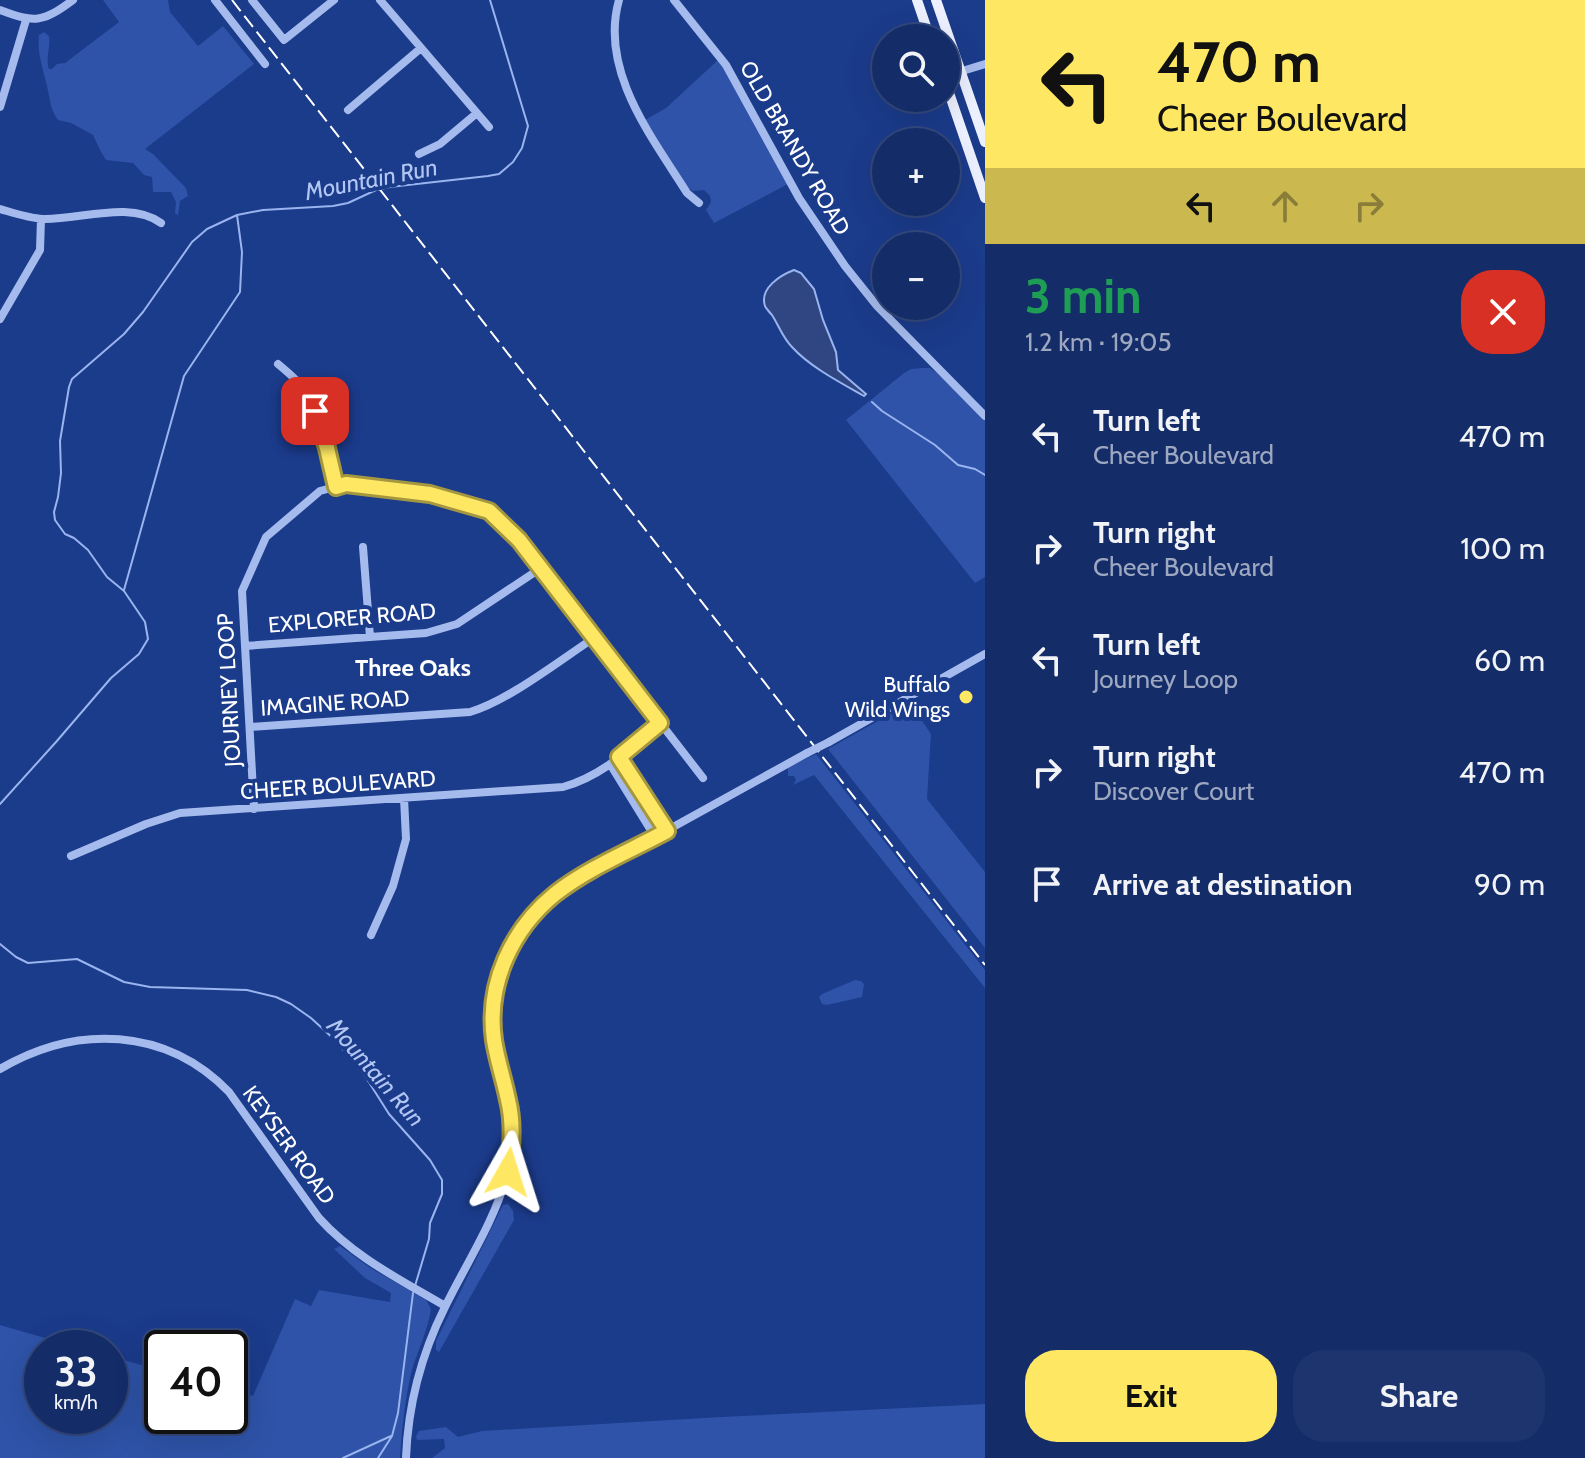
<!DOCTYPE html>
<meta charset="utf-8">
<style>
body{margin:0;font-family:Cabin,sans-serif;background:#1d346e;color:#f1f3f6;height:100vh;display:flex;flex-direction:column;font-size:30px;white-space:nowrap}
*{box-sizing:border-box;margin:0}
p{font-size:26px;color:#9da7c0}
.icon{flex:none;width:44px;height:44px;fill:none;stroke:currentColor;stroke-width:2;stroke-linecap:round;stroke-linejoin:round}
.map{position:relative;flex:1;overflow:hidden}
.panel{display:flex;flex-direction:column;background:#142c68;width:600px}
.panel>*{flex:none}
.guide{background:#fee863;color:#111;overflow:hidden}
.tools{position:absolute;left:872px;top:24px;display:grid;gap:16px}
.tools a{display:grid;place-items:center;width:88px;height:88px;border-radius:50%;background:#142c68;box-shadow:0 8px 32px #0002,0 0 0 2px #33487c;font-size:40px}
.speed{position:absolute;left:24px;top:1330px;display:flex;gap:16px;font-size:40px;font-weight:700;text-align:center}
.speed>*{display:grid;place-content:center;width:104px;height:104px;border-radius:50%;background:#142c68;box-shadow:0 8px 32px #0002,0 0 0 2px #33487c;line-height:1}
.speed small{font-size:20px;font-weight:400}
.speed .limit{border:4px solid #111;border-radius:12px;background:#fff;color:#111}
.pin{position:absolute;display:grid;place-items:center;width:68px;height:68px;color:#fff;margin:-34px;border-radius:16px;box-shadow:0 4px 12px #0006}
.me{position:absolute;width:88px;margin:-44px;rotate:6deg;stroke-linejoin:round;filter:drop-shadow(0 0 6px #0008)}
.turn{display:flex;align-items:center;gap:28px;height:168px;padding:0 40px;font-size:36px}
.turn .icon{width:104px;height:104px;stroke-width:2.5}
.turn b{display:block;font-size:56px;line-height:68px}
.lanes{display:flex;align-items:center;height:76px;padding:0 40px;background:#0003;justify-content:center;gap:40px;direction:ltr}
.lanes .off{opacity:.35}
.round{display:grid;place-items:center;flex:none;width:84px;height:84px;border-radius:32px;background:#1d346e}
.overview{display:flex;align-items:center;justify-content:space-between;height:136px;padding:0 40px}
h1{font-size:48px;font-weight:700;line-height:60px;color:#1e9e55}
.primary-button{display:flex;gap:16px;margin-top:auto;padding:16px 40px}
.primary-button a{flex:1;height:92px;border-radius:32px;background:#fee863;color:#111;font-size:32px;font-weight:700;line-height:92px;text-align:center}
.primary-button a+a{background:#1d346e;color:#f1f3f6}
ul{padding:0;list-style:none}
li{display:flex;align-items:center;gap:24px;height:112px;padding:0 40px}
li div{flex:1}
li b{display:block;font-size:30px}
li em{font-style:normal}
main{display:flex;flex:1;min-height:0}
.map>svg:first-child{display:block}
</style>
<main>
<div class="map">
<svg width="985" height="1458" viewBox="0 0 985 1458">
<rect width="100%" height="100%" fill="#1b3b8b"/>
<path fill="#2e53a8" d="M103 0H168L170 12 198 46 223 26 254 64 145 149 153 154 186 188 188 196 180 201 178 215 175 213 176 202 171 192H153L152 177 144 175 133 163 106 160 101 152 93 135 71 123 58 120C49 108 50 96 46 82 42 65 37 52 39 35L44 32 49 36C51 47 45 58 49 69H52L57 64 65 63 119 22Z
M718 60 724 67 788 184 714 223 706 210 711 202 710 196 704 190 693 191 687 188 645 120 666 108Z
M922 368H930L937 373 985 418V577L975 583 846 420 904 373 911 369Z
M910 703 931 734 927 799 985 872V948L828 749Z
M816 754 985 970V988L814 775 793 785 796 780 794 776H788V767Z
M855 980 861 981 864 984 862 997 827 1005 822 1004 819 997 822 994Z
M508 1204 513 1211 514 1220 439 1352 436 1350V1341L503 1205Z
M340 1246 369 1267 426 1300 431 1309C428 1330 418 1350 412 1370 405 1398 402 1429 400 1458H0V1325L80 1348H42V1416H110V1356L162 1371V1416H230V1390L253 1396 295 1299 311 1306 319 1290 390 1302 391 1293 365 1278 334 1249Z
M985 1404V1458H432L445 1448 444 1439 417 1440 416 1436 419 1431 446 1427 458 1437 482 1431 721 1417Z"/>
<path fill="#2f4682" stroke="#99b4ef" stroke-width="2" d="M794 270 801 273 814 289 823 320 836 352 838 370 866 394 864 396C841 383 810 367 792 347 783 338 779 326 772 315 771 314 765 307 765 306 759 288 781 275 794 270Z"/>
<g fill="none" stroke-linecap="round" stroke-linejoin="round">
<path stroke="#99b4ef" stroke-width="2" d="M872 402 882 411 935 445 958 465 975 469 985 475
M124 590 184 376 240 292 242 252 237 215
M0 804 56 742 111 678 139 654 148 639 145 622 124 591 107 577 88 550 74 538 65 534 55 520 54 512 58 497 61 473 60 441 69 387 72 379 124 334 143 312 192 242 207 229 237 215 263 210 333 206 348 203 376 190 390 187 488 176 499 174 513 162 522 148 528 126 490 0
M0 944 16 957 28 963 77 959 124 982 150 987 247 990 276 997 291 1004 311 1018 336 1041 365 1076 389 1114 430 1160 442 1180V1194L430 1223 429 1239 415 1286
M343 1458 391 1436
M378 1458 392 1436 398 1413 413 1293"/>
<path stroke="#a6bbed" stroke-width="8" d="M215 0 265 64
M252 0 284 40 334 0
M380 0 489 127
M619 0C599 71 652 137 687 193L699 203
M674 0 726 65 799 198 845 266 877 306 985 416
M0 10C35 23 42 23 73 0
M946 76 985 64
M0 107 26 20
M348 110 421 48
M419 154 440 144 477 113
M0 209C14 213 29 218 43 219 80 220 130 200 161 223
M0 319 40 250 41 219
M278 364C284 369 291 375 297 381 321 409 328 451 336 487
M363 547 370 637
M245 646 426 633 457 624 541 568
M250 727 470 712C508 701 560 660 594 638
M829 742 985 654
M619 757 667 831
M610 764 655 837
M254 809 242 591 266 537 320 491 346 484 430 494 489 511 519 540 703 778
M71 856 146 824 180 813 563 787C603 776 629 749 660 723
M371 935 393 886 406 839 404 798
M0 1069C76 1024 166 1027 229 1092L319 1218C354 1257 401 1280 445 1306
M406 1458C408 1405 421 1355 445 1307 466 1264 494 1222 507 1175 520 1127 503 1091 495 1045 483 980 518 920 570 884L807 753"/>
<path stroke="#ecf0ff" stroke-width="10" d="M917 0 930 38
M936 0 985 142
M946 84 985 198"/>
<path stroke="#fff" stroke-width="2" stroke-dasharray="14 6" stroke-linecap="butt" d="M232 0 985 965"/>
<path stroke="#a6bbed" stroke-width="8" d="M807 753 829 742"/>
</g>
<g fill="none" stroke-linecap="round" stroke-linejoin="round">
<defs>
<path id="route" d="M315 411 327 448 336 487 346 484 430 494 489 511 519 540 660 723 619 757 667 831C630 851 588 868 555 894 512 929 486 984 494 1040 497 1060 504 1080 508 1100 514 1124 512 1148 508 1172"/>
</defs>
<use href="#route" stroke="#a59740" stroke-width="20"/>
<use href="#route" stroke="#fee863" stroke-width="14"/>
</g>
<circle fill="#fee863" stroke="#1b3b8b" stroke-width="3" cx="966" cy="697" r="8"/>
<g text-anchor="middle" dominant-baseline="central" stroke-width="8" stroke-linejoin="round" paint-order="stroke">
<g font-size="22" fill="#fff" stroke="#1b3b8b">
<text transform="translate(795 148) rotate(60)">OLD BRANDY ROAD</text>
<text transform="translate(352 618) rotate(-5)">EXPLORER ROAD</text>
<text transform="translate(229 690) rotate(-93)">JOURNEY LOOP</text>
<text transform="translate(335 703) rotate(-4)">IMAGINE ROAD</text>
<text transform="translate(338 785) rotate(-4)">CHEER BOULEVARD</text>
<text transform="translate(289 1145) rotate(54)">KEYSER ROAD</text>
</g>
<g font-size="22" fill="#fff" stroke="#1b3b8b" text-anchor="end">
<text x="950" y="684">Buffalo<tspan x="950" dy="25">Wild Wings</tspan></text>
</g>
<g font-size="24" font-style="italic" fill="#b2c6f4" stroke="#1b3b8b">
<text transform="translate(371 179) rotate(-11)">Mountain Run</text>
<text transform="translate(376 1072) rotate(49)">Mountain Run</text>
</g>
<g font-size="24" font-weight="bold" fill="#fff" stroke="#1b3b8b">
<text x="413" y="667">Three Oaks</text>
</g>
</g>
</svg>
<div class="tools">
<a><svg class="icon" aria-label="search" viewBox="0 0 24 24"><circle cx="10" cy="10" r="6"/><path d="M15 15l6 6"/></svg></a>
<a>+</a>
<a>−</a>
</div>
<div class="speed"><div>33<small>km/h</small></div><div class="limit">40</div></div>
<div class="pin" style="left:315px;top:411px;background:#d93025"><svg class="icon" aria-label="arrive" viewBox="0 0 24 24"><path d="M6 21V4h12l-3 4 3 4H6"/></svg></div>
<svg class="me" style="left:508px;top:1172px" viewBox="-20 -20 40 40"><path d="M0-17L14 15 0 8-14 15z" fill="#fee863" stroke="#fff" stroke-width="4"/></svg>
</div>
<section class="panel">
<div class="guide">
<div class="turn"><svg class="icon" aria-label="left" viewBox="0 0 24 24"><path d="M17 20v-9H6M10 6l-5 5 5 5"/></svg><div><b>470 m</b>Cheer Boulevard</div></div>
<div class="lanes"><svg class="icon" aria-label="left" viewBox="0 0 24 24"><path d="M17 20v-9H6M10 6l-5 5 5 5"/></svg><svg class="icon off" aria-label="ahead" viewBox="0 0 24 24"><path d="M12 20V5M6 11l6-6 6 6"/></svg><svg class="icon off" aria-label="right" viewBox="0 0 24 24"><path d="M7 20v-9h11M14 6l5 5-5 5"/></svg></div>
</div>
<div class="overview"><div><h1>3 min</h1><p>1.2 km · 19:05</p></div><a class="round" style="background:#d93025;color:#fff"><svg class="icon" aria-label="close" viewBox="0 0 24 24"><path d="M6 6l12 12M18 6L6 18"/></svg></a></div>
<ul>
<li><svg class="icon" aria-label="left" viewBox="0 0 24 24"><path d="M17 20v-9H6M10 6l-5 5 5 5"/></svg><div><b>Turn left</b><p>Cheer Boulevard</p></div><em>470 m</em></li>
<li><svg class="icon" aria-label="right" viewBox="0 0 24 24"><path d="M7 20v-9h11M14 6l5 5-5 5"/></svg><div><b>Turn right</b><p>Cheer Boulevard</p></div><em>100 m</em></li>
<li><svg class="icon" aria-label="left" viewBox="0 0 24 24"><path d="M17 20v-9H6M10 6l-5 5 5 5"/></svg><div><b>Turn left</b><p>Journey Loop</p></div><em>60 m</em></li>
<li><svg class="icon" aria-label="right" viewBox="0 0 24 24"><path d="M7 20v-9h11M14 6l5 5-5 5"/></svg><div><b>Turn right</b><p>Discover Court</p></div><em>470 m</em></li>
<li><svg class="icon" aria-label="arrive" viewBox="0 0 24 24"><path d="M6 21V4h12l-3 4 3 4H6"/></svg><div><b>Arrive at destination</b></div><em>90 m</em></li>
</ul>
<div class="primary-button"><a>Exit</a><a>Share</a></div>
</section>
</main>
